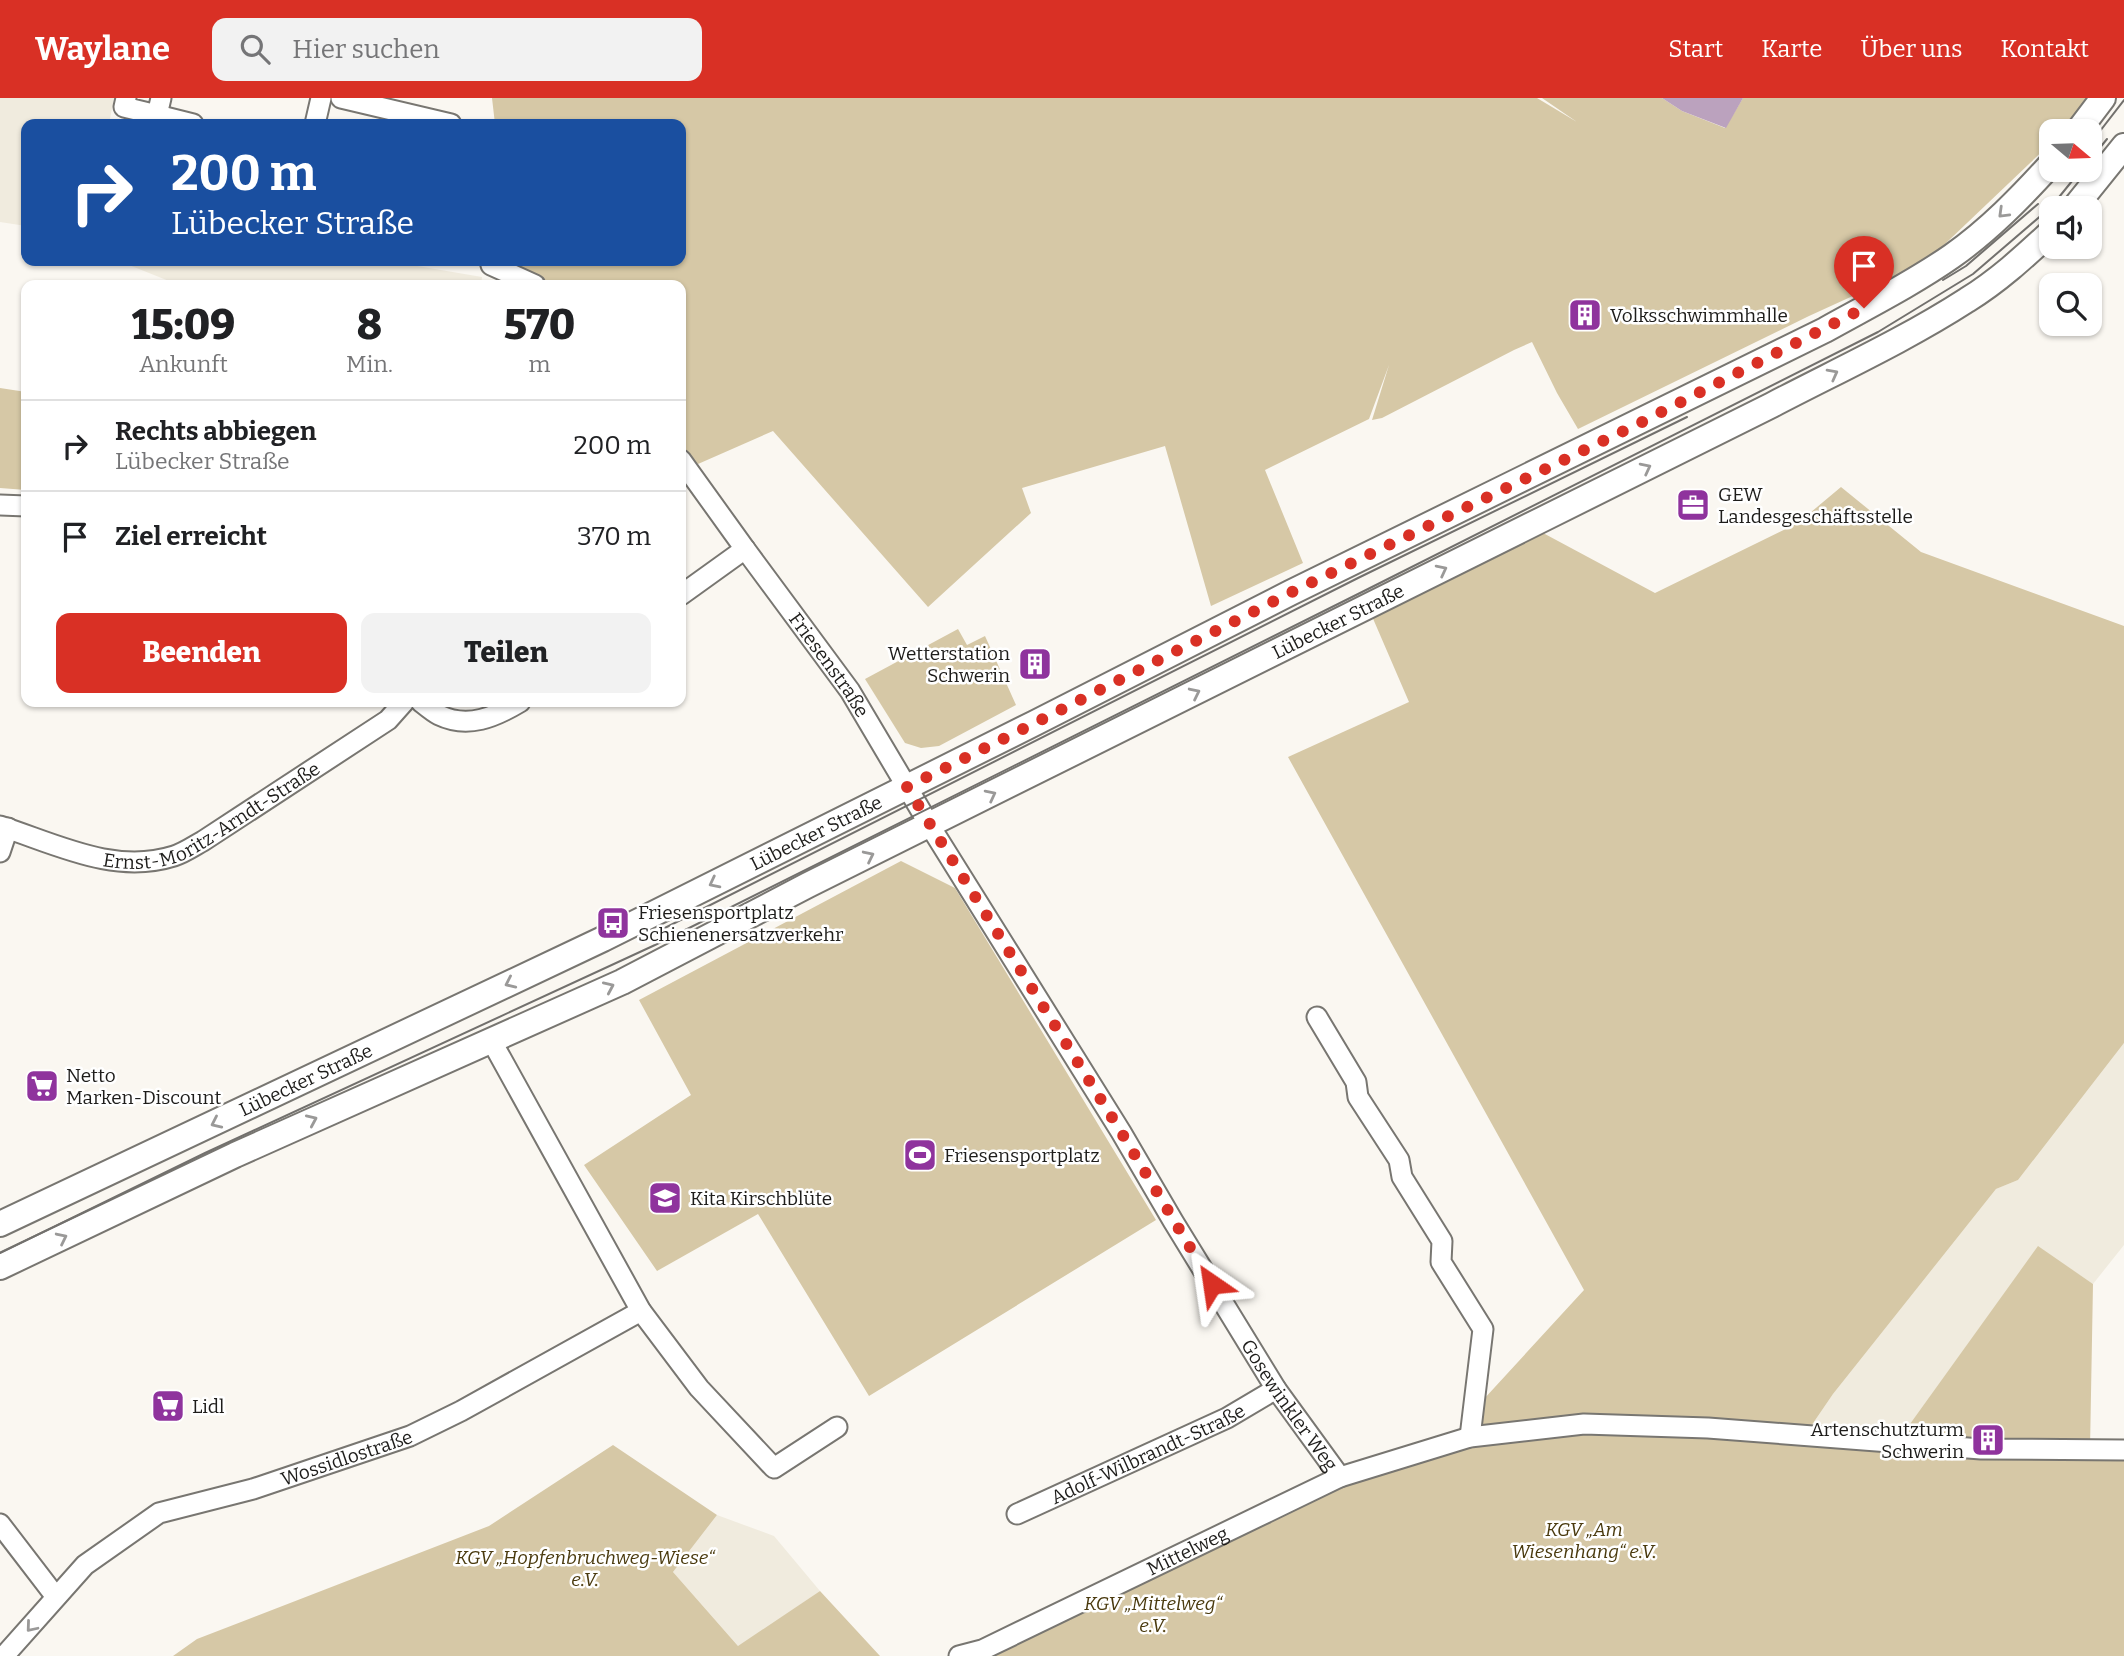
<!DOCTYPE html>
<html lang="de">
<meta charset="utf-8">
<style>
body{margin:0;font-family:Bitter,serif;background:#f2f2f2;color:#202124;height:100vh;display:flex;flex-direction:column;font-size:26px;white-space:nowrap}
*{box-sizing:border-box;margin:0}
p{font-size:23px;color:#757577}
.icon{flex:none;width:38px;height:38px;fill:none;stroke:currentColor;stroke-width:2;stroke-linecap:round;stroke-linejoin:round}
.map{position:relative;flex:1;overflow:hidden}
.drawer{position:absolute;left:21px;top:182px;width:665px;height:427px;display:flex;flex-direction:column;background:#fff;border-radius:14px;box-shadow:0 2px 5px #0004}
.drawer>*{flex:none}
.hud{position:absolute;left:21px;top:21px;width:665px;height:147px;border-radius:14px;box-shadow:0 2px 5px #0004;background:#1a4fa0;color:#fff;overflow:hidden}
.needle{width:46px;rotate:109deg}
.controls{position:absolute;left:2039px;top:21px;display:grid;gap:14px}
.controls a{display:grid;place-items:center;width:63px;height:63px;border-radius:14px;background:#fff;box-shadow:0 2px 5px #0004;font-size:35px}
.pin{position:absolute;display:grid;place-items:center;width:60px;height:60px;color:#fff;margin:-72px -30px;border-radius:50% 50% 50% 0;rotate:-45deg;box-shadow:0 0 7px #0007}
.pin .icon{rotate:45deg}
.me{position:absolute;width:77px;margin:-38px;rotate:328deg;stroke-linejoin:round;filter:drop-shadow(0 0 5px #0008)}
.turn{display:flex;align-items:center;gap:24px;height:147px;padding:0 35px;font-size:32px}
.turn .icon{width:91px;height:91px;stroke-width:2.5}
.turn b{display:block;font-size:49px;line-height:60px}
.eta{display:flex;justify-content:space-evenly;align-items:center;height:119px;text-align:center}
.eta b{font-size:42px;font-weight:800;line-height:49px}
.button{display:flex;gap:14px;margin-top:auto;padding:14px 35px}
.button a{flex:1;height:80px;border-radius:14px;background:#d93025;color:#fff;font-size:28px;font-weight:800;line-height:80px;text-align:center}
.button a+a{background:#f2f2f2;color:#202124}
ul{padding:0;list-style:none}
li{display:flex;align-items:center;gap:21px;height:91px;padding:0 35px;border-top:2px solid #e0e0e0}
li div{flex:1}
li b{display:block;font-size:26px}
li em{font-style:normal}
header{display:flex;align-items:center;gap:42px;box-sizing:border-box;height:98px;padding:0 35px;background:#d93025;color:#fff}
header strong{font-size:33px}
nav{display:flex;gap:38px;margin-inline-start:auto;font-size:24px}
.search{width:490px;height:63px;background:#f2f2f2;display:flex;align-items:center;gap:18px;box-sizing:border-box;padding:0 24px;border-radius:14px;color:#757577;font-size:26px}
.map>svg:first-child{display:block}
</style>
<header>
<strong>Waylane</strong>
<div class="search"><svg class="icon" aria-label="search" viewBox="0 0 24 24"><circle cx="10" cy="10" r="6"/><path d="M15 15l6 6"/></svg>Hier suchen</div>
<nav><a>Start</a><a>Karte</a><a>Über uns</a><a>Kontakt</a></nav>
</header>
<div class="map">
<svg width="2124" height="1558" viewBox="0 0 2124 1558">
<rect width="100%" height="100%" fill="#faf7f1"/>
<path fill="#f0ebde" d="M0 0H114L109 26H26V128L0 124Z
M119 163H183L191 166 193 163H388L482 179 481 187H179Z
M2124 945V1147L2093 1186 2038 1149 1897 1344 1805 1337 1833 1296 1996 1091 2018 1082Z
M717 1417 774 1438 820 1493 739 1549 673 1474Z"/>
<path fill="#d6c8a6" d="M492 0H1537L1577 24 1542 0H1662L1682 13 1725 30 1743 0H2100L2063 33H2051V45L1925 165 1809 218 1578 331 1557 295 1532 244 1514 252 1382 320 1372 322 1389 267 1369 321 1265 372 1303 465 1211 508 1165 348 1022 390 1031 415 928 509 773 333 698 366 681 347V187H535L510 175 509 163H681V26H495Z
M0 290 26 294V392L0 390Z
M1841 389 1921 454 2124 528V945L2018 1082 1996 1091 1833 1296 1805 1337 1897 1344 2038 1148 2093 1186 2090 1351 2124 1352V1558H959L1340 1379 1470 1339 1472 1314 1584 1192 1288 659 1409 604 1368 509 1530 428 1655 495 1798 425Z
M958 531 967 547 985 538 1016 607 939 648 921 650 905 645 865 581Z
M901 763 955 790 1156 1122 869 1298 758 1116 657 1173 584 1067 691 997 639 902Z
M613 1347 717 1417 673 1474 738 1548 820 1493 880 1558H173L197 1541 489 1428Z"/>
<path fill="#bba2be" d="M1662 0H1743L1726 30 1682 13Z"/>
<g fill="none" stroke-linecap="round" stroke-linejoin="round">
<defs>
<g id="minor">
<path d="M126 0 124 9 157 17 161 0"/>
<path d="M341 0 451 26"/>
<path d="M157 17 193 26"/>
<path d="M315 26 321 0"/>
<path d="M490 163 491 167 535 187"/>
<path d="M681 362 745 451"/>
<path d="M0 407 26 408"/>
<path id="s1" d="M681 497 745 451 850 593 930 728 1121 1034 1173 1123 1276 1291 1340 1379"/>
<path d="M421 604C426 608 433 614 439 617 468 631 495 619 520 604"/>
<path id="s2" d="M0 728C56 746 114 777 174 758 184 755 194 748 203 743L388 622 404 604"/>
<path d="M0 754 8 730"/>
<path d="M1317 919 1356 984 1358 999 1399 1062 1402 1079 1442 1143 1441 1164 1483 1231 1470 1339"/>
<path d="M491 942 641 1213 699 1290 774 1370 837 1329"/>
<path id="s3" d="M1017 1416 1227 1320 1276 1291"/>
<path d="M0 1426 56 1499"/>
<path id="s4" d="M4 1558 85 1467 159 1415 253 1391 410 1338 461 1313 641 1213"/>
<path id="s5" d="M959 1558 982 1552 1340 1379 1470 1339 1584 1326 1708 1330 1981 1351 2124 1352"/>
</g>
<g id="tertiary">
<path d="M2078 33 2103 0"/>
<path d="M2074 110 2124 48"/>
<path id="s6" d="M0 1126 603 841 1035 625 1290 495 1825 232C1868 208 1912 186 1952 158 1989 132 2021 99 2051 66"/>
<path id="s7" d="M0 1169 235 1057 622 884 808 787 1772 307C1837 273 1905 242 1967 202 1998 183 2025 158 2051 134"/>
</g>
</defs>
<use href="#minor" stroke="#787671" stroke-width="23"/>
<use href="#tertiary" stroke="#787671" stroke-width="28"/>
<use href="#minor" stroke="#fff" stroke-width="19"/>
<use href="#tertiary" stroke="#fff" stroke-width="24"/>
<path stroke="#72706d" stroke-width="2" d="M2090 46 2124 2
M2090 62 2107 41
M1943 182 1966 168 2038 106
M641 842 1358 480 1687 319
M0 1155 205 1055 655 847 1366 492 1878 234 1973 176 2051 109 2081 72"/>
</g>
<defs><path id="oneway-chevron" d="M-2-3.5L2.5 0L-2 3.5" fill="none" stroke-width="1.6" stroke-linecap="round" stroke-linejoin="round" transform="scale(1.75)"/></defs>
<g stroke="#9a9998">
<use href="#oneway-chevron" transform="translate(2003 115) rotate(136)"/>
<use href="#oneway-chevron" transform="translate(1833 276) rotate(-28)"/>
<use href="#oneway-chevron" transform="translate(1646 370) rotate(-27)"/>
<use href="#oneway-chevron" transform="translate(1442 472) rotate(-27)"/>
<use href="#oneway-chevron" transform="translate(1195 595) rotate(-26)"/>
<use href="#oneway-chevron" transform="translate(991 697) rotate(-27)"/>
<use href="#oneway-chevron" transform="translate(869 758) rotate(-26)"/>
<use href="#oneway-chevron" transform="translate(714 785) rotate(153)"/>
<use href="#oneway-chevron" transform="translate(510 885) rotate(155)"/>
<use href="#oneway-chevron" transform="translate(609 889) rotate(-24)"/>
<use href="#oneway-chevron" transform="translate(312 1022) rotate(-24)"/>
<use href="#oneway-chevron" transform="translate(216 1025) rotate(155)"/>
<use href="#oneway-chevron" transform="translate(62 1140) rotate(-26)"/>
<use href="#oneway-chevron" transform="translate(31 1529) rotate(130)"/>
</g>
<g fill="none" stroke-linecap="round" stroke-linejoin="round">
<path stroke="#d93025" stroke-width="12" stroke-dasharray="0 21.6" d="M1212 1186 1121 1034 907 689 1035 625 1290 495 1640 325 1864 210"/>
</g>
<defs>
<symbol id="building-square" viewBox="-11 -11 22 22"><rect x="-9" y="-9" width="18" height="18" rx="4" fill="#8f339d" stroke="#fff"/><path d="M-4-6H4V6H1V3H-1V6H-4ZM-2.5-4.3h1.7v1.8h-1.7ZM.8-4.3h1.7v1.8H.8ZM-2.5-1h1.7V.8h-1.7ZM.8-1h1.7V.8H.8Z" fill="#fff"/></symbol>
<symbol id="office-square" viewBox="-11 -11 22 22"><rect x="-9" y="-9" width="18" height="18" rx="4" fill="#8f339d" stroke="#fff"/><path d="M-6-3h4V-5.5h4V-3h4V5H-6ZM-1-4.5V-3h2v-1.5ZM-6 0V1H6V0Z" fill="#fff"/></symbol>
<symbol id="bus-square" viewBox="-11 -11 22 22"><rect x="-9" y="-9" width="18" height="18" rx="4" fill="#8f339d" stroke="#fff"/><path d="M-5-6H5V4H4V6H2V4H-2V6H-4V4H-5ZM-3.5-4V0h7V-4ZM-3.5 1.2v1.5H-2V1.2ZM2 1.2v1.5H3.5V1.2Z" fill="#fff"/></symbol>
<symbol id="supermarket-square" viewBox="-11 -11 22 22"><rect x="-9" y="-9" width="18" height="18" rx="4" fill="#8f339d" stroke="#fff"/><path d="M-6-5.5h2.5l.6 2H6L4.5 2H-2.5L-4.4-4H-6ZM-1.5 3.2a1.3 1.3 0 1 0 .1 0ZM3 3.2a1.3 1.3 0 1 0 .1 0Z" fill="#fff"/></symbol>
<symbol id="stadium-square" viewBox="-11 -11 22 22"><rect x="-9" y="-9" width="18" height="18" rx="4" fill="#8f339d" stroke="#fff"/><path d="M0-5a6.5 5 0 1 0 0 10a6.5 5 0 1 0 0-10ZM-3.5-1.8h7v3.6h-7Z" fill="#fff"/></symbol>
<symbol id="school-square" viewBox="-11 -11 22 22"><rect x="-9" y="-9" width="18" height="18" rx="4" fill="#8f339d" stroke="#fff"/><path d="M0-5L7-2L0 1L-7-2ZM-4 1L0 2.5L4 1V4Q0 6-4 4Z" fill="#fff"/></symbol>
</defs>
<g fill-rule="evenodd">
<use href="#building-square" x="1566" y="198" width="38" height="38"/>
<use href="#office-square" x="1674" y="388" width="38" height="38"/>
<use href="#building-square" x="1016" y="547" width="38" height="38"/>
<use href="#bus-square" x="594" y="806" width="38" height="38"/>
<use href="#supermarket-square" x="23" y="969" width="38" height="38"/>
<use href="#stadium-square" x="901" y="1038" width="38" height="38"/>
<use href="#school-square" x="646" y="1081" width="38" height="38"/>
<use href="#supermarket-square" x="149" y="1289" width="38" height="38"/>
<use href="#building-square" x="1969" y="1323" width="38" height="38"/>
</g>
<g text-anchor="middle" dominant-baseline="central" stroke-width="5" stroke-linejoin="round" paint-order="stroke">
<g font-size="19" fill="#1e1d1b" stroke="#fff" text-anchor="start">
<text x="1610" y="217">Volksschwimmhalle</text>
<text x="1718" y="396">GEW<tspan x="1718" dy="22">Landesgeschäftsstelle</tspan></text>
<text x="1010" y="555" text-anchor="end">Wetterstation<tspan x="1010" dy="22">Schwerin</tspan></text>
<text x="638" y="814">Friesensportplatz<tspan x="638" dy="22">Schienenersatzverkehr</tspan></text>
<text x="66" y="977">Netto<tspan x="66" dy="22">Marken-Discount</tspan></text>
<text x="944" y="1057">Friesensportplatz</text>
<text x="690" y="1100">Kita Kirschblüte</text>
<text x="192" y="1308">Lidl</text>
<text x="1964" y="1331" text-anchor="end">Artenschutzturm<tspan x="1964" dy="22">Schwerin</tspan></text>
</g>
<g font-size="19" fill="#1e1d1b" stroke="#fff">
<text stroke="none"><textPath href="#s7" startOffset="1486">Lübecker Straße</textPath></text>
<text stroke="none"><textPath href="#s1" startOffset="222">Friesenstraße</textPath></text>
<text stroke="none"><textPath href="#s2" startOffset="229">Ernst-Moritz-Arndt-Straße</textPath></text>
<text stroke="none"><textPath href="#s6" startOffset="905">Lübecker Straße</textPath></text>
<text stroke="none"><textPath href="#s6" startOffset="338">Lübecker Straße</textPath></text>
<text stroke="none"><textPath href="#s1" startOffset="1094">Gosewinkler Weg</textPath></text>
<text stroke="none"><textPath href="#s3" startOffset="144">Adolf-Wilbrandt-Straße</textPath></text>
<text stroke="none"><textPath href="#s4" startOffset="408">Wossidlostraße</textPath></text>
<text stroke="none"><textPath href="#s5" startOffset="252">Mittelweg</textPath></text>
</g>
<g font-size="19" font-style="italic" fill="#4a3a0e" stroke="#fff">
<text x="1584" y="1431">KGV „Am<tspan x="1584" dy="22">Wiesenhang“ e.V.</tspan></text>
<text x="585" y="1459">KGV „Hopfenbruchweg-Wiese“<tspan x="585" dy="22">e.V.</tspan></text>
<text x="1153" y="1505">KGV „Mittelweg“<tspan x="1153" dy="22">e.V.</tspan></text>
</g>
</g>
</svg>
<div class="controls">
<a><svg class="needle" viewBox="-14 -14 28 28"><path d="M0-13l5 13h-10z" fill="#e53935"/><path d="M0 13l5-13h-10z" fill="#757577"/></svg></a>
<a><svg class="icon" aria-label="sound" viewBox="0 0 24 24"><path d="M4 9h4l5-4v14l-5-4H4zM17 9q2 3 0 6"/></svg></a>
<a><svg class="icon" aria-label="search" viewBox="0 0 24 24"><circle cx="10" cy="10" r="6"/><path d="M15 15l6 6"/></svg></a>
</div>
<div class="pin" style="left:1864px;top:210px;background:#d93025"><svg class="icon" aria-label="arrive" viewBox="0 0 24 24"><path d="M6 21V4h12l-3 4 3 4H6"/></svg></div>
<svg class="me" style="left:1212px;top:1186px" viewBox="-20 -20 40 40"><path d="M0-17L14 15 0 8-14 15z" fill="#d93025" stroke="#fff" stroke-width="4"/></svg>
<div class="hud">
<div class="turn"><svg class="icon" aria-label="right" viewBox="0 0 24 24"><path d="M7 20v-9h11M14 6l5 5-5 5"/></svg><div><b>200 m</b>Lübecker Straße</div></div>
</div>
<section class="drawer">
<div class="eta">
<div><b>15:09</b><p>Ankunft</p></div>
<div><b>8</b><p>Min.</p></div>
<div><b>570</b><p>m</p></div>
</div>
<ul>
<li><svg class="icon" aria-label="right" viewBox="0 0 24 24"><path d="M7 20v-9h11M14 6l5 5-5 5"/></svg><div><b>Rechts abbiegen</b><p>Lübecker Straße</p></div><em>200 m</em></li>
<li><svg class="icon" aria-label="arrive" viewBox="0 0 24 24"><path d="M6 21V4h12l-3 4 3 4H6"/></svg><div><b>Ziel erreicht</b></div><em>370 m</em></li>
</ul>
<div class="button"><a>Beenden</a><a>Teilen</a></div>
</section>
</div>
